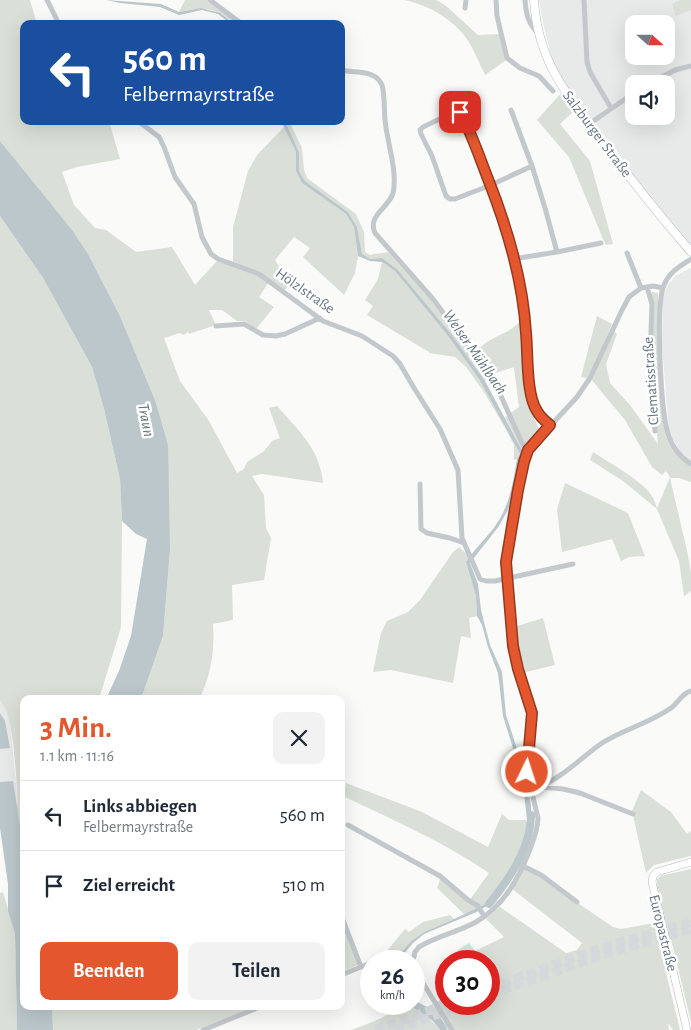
<!DOCTYPE html>
<html lang="de">
<meta charset="utf-8">
<style>
body{margin:0;font-family:"Alegreya Sans",sans-serif;background:#f2f2f3;color:#1f2937;height:100vh;display:flex;flex-direction:column;font-size:19px;white-space:nowrap}
*{box-sizing:border-box;margin:0}
p{font-size:16px;color:#747a83}
.icon{flex:none;width:28px;height:28px;fill:none;stroke:currentColor;stroke-width:2;stroke-linecap:round;stroke-linejoin:round}
.map{position:relative;flex:1;overflow:hidden}
.details{position:absolute;left:20px;top:695px;width:325px;height:315px;display:flex;flex-direction:column;background:#fff;border-radius:10px;box-shadow:0 5px 20px #0002}
.details>*{flex:none}
.top-card{position:absolute;left:20px;top:20px;width:325px;height:105px;border-radius:10px;box-shadow:0 5px 20px #0002;background:#1a4fa0;color:#fff;overflow:hidden}
.needle{width:32px;rotate:111deg}
.fabs{position:absolute;left:625px;top:15px;display:grid;gap:10px}
.fabs a{display:grid;place-items:center;width:50px;height:50px;border-radius:10px;background:#fff;box-shadow:0 5px 20px #0002;font-size:25px}
.speed{position:absolute;left:360px;top:950px;display:flex;gap:10px;font-size:25px;font-weight:700;text-align:center}
.speed>*{display:grid;place-content:center;width:65px;height:65px;border-radius:50%;background:#fff;box-shadow:0 5px 20px #0002;line-height:1}
.speed small{font-size:12px;font-weight:400}
.speed .limit{border:8px solid #d22;background:#fff;color:#111}
.pin{position:absolute;display:grid;place-items:center;width:42px;height:42px;color:#fff;margin:-21px;border-radius:10px;box-shadow:0 2px 8px #0006}
.me{position:absolute;width:55px;margin:-28px;rotate:4deg;stroke-linejoin:round;filter:drop-shadow(0 0 4px #0008)}
.turn{display:flex;align-items:center;gap:18px;height:105px;padding:0 20px;font-size:22px}
.turn .icon{width:65px;height:65px;stroke-width:2.5}
.turn b{display:block;font-size:35px;line-height:42px}
.round{display:grid;place-items:center;flex:none;width:52px;height:52px;border-radius:10px;background:#f2f2f3}
.headline{display:flex;align-items:center;justify-content:space-between;height:85px;padding:0 20px}
h1{font-size:30px;font-weight:600;line-height:38px;color:#e4572e}
.action{display:flex;gap:10px;margin-top:auto;padding:10px 20px}
.action a{flex:1;height:58px;border-radius:10px;background:#e4572e;color:#fff;font-size:20px;font-weight:600;line-height:58px;text-align:center}
.action a+a{background:#f2f2f3;color:#1f2937}
ul{padding:0;list-style:none}
li{display:flex;align-items:center;gap:15px;height:70px;padding:0 20px;border-top:1px solid #e0e1e3}
li div{flex:1}
li b{display:block;font-size:19px}
li em{font-style:normal}
.map>svg:first-child{display:block}
</style>
<div class="map">
<svg width="691" height="1030" viewBox="0 0 691 1030">
<rect width="100%" height="100%" fill="#fafaf8"/>
<path fill="#e8e9e9" fill-rule="evenodd" d="M539 0H691V245L652 200 637 182 618 152 586 113 567 88 552 59 544 27ZM634 24H666V56H634ZM634 84H666V116H634Z
M691 268V461L681 453 669 433 662 344 663 296 667 287 675 276Z
M0 701 3 704 10 721 18 805 0 808Z"/>
<path fill="#dadfd7" d="M0 0H30L37 24H24V121H109L120 159 77 167 62 172 74 205 95 228 106 230 136 252 172 247 195 285 217 261 233 262V227L248 171 257 155 284 127 296 152V171L302 183 346 214 354 227 358 256 355 273 344 295 303 257 310 248 294 237 275 260 290 282 285 290 270 280 259 297 274 307 256 329 245 321H237L222 310H209L216 325 189 334 188 332 184 335 180 333 164 338 180 381 209 421 237 473 244 469 247 462 264 451 272 441 280 438 269 408 277 406C299 431 320 449 323 483L262 474 252 476 264 495 266 528 271 538 264 580 232 585 233 620 213 624C215 649 211 677 199 699H141L163 636 170 550 155 400 120 316 88 254 0 141Z
M185 0H207L239 24C230 24 227 16 219 13 205 6 193 9 179 12Z
M404 0H436L445 5 478 35 501 34 509 58 485 75C480 65 476 54 470 44 457 21 429 5 404 0Z
M681 0H691V10L676 16 672 4Z
M562 92 575 110 560 124 590 161 613 244 606 245 603 239 569 157 537 120Z
M285 121H289L302 148 304 170 307 178 356 214 364 232 365 252 370 255 388 252 428 297 474 356C487 333 510 338 524 316L525 388 530 409 539 429 528 442 524 454 505 417 519 407 514 367 487 376 485 381 452 335 397 269 382 258 370 259 362 254 357 227 348 212 305 181 299 171V152Z
M0 216 43 278 92 367 104 409 120 479 122 521 121 627 99 699H24V843L22 844 15 805 18 804C16 782 15 715 0 701Z
M382 262 395 271 448 336 479 379 520 454 517 459 514 460V445L505 428 484 392 466 367 455 357 429 353V352L367 315 373 306 365 300 378 279Z
M652 292 658 293C658 334 657 374 663 415 664 423 664 434 668 441 673 452 681 460 691 466V482L679 478H670L688 555 691 574V591L684 596 679 561 657 509 623 481 590 460 593 452C608 462 637 478 648 491 653 496 655 502 657 508L670 477 666 471 662 475 652 467 625 420 591 379 614 331 617 334 606 364 610 383 630 405 658 444 652 384 651 296Z
M597 316 612 324 593 369 587 378 581 377Z
M565 483 628 513 645 556 629 557 621 561 612 539 562 552 557 509Z
M459 547 470 557 467 565 476 596 477 616 469 618 471 638 461 636 453 683 391 670 373 672 381 633 387 621 408 612 420 600 453 552Z
M543 618 555 665 522 673 516 659 514 627Z
M346 783 422 812 488 847 502 814 509 820H526L528 828 515 863 499 889 488 903 465 915 437 888 441 877 469 901 489 873C444 842 393 820 343 796Z
M641 790 671 812 687 834 691 831V856L654 865 646 873 632 811Z
M525 867 613 927 621 929 654 923 680 1030H673L668 1023 669 1030H447L443 1019 431 1010 438 1001 446 998V1004H489V961H452L449 956 469 943 475 951 504 937 486 919 500 907 566 953 577 950 582 943 512 889Z
M691 869V1022L673 947 658 904 657 880 660 876Z
M3 892 15 934 17 1030H0V893Z
M450 915 454 919 424 932 411 941 394 961H373L381 958 405 929 409 932 423 922Z
M341 920 358 965 341 972Z
M400 1004C415 1004 431 1019 440 1030H351C365 1025 392 1016 400 1004Z
M52 1006H256L196 1030H53Z"/>
<path fill="#bbc7cb" d="M106 0 161 4 179 12 201 8 220 13 234 24H231L218 14 202 10 179 15 160 7 120 3Z
M281 121H285L299 152V171L305 181 348 212 357 227 362 254 370 259 382 258 397 269 452 335 485 381 524 454 508 510 499 526 470 563 478 584 481 610 485 626 490 645 502 672 506 715 523 767 531 805V829L516 864 500 891 488 905 479 911 424 934 413 943 398 961H394L411 941 424 932 454 919 488 903 499 889 515 863 528 828 522 777 503 716 498 673 488 647 482 625 477 616 476 596 466 562C478 544 498 528 505 508 512 493 514 475 517 459L520 454 479 379 448 336 395 271 382 262 370 261 358 256 354 227 346 214 302 183 296 171V152Z
M0 141 72 230 88 254 120 316 155 400 168 445 170 550 163 636 141 699H106L119 671 131 636 147 539 136 534 122 521 120 479 104 409 92 367 43 278 0 216Z
M0 713 5 721 10 748 0 749Z
M13 781 24 852V1006H52L53 1030H17L15 934 8 911V884L0 828V782Z
M414 1000C428 1008 442 1013 447 1030H440L433 1021 408 1004H414Z"/>
<g fill="none" stroke-linecap="round" stroke-linejoin="round">
<path stroke="#bbc7cb" stroke-width="8" d="M489 904C509 880 531 847 531 815"/>
<path stroke="#d5d9db" stroke-width="9" stroke-dasharray="9 4.5" stroke-linecap="butt" d="M489 988 604 947 691 922
M489 995 606 954 691 929
M375 1030 447 1004
M395 1030 465 1004"/>
<defs>
<path id="secondary" d="M687 1030 652 882 653 876 657 872 691 862"/>
<path id="primary" d="M534 0C538 63 567 94 603 142 631 180 660 216 691 252"/>
</defs>
<use href="#secondary" stroke="#b3babf" stroke-width="8"/>
<use href="#primary" stroke="#b5babe" stroke-width="9"/>
<path stroke="#c3c8cc" stroke-width="5" d="M47 0 59 24
M210 0 242 24
M496 0 497 16 507 58 520 68 539 76 553 91
M525 0C526 14 528 24 539 34
M584 0 587 62 590 72 611 108
M465 8 466 0
M341 70C353 73 369 70 378 79 380 81 381 82 382 85 385 96 384 109 385 120 387 142 398 172 393 193 389 208 367 215 375 233L433 299 473 353 500 394 523 445 528 450
M648 84 675 70 691 66
M511 110 532 166
M138 121 159 137 164 147 175 177 194 204 202 237 211 254 218 259 259 274 323 321 362 336 393 356 400 364 414 388 440 429 458 470 462 538 480 579 486 581H495L573 564
M589 124 634 93
M557 252 601 243
M627 253 641 288
M513 259 557 252 545 208 532 166 491 185 455 199H450L446 196 432 156 421 134 420 130 423 127 454 112 458 111C470 122 477 148 482 163 499 209 516 257 525 306 529 333 523 389 537 411 540 417 545 421 550 425
M691 259C680 266 669 272 664 285 655 306 661 411 668 434 672 447 680 457 691 464
M647 287 652 304 650 361 655 431
M216 326 244 324 263 335 276 336 285 334 320 318
M420 484 421 529 427 533 450 538 464 543
M541 787 563 789 580 793 633 814
M532 789C560 781 579 759 602 743 624 729 650 723 671 708 678 703 682 693 691 691
M348 825 440 876 468 900 478 906 484 916
M523 866 541 875 577 902
M341 915 361 967
M413 961 415 952 419 947C437 936 458 932 476 922 503 907 518 879 529 852 533 841 538 830 538 818L527 772 532 713 517 669 513 646 506 579 505 562 507 546 518 490 528 450 577 397 590 378 622 310 629 297 641 288 653 286 663 288
M414 964 415 970 452 1030
M341 975 371 963
M203 1030 262 1006"/>
<use href="#secondary" stroke="#fff" stroke-width="7"/>
<use href="#primary" stroke="#fff" stroke-width="8"/>
</g>
<g fill="none" stroke-linecap="round" stroke-linejoin="round">
<defs>
<path id="route" d="M460 112C472 134 479 156 488 179 507 227 523 281 526 333 528 353 526 395 537 411 540 417 545 421 550 425L528 450 524 462 518 490 506 562 513 646 518 669 532 713 527 772"/>
</defs>
<use href="#route" stroke="#94391e" stroke-width="12"/>
<use href="#route" stroke="#e4572e" stroke-width="9"/>
</g>
<g text-anchor="middle" dominant-baseline="central" stroke-width="5" stroke-linejoin="round" paint-order="stroke">
<g font-size="15" fill="#657683" stroke="#fff">
<text transform="translate(597 134) rotate(53)">Salzburger Straße</text>
<text transform="translate(305 291) rotate(35)">Hölzlstraße</text>
<text transform="translate(651 381) rotate(-94)">Clematisstraße</text>
<text transform="translate(663 933) rotate(76)">Europastraße</text>
</g>
<g font-size="16" font-style="italic" fill="#60757c" stroke="#fff">
<text transform="translate(475 352) rotate(55)">Welser Mühlbach</text>
<text transform="translate(146 420) rotate(79)">Traun</text>
</g>
</g>
</svg>
<div class="fabs">
<a><svg class="needle" viewBox="-14 -14 28 28"><path d="M0-13l5 13h-10z" fill="#e53935"/><path d="M0 13l5-13h-10z" fill="#747a83"/></svg></a>
<a><svg class="icon" aria-label="sound" viewBox="0 0 24 24"><path d="M4 9h4l5-4v14l-5-4H4zM17 9q2 3 0 6"/></svg></a>
</div>
<div class="speed"><div>26<small>km/h</small></div><div class="limit">30</div></div>
<div class="pin" style="left:460px;top:112px;background:#d93025"><svg class="icon" aria-label="arrive" viewBox="0 0 24 24"><path d="M6 21V4h12l-3 4 3 4H6"/></svg></div>
<svg class="me" style="left:527px;top:772px" viewBox="-20 -20 40 40"><circle r="17" fill="#e4572e" stroke="#fff" stroke-width="3"/><path d="M0-11L8 9 0 5-8 9z" fill="#fff"/></svg>
<div class="top-card">
<div class="turn"><svg class="icon" aria-label="left" viewBox="0 0 24 24"><path d="M17 20v-9H6M10 6l-5 5 5 5"/></svg><div><b>560 m</b>Felbermayrstraße</div></div>
</div>
<section class="details">
<div class="headline"><div><h1>3 Min.</h1><p>1.1 km · 11:16</p></div><a class="round"><svg class="icon" aria-label="close" viewBox="0 0 24 24"><path d="M6 6l12 12M18 6L6 18"/></svg></a></div>
<ul>
<li><svg class="icon" aria-label="left" viewBox="0 0 24 24"><path d="M17 20v-9H6M10 6l-5 5 5 5"/></svg><div><b>Links abbiegen</b><p>Felbermayrstraße</p></div><em>560 m</em></li>
<li><svg class="icon" aria-label="arrive" viewBox="0 0 24 24"><path d="M6 21V4h12l-3 4 3 4H6"/></svg><div><b>Ziel erreicht</b></div><em>510 m</em></li>
</ul>
<div class="action"><a>Beenden</a><a>Teilen</a></div>
</section>
</div>
